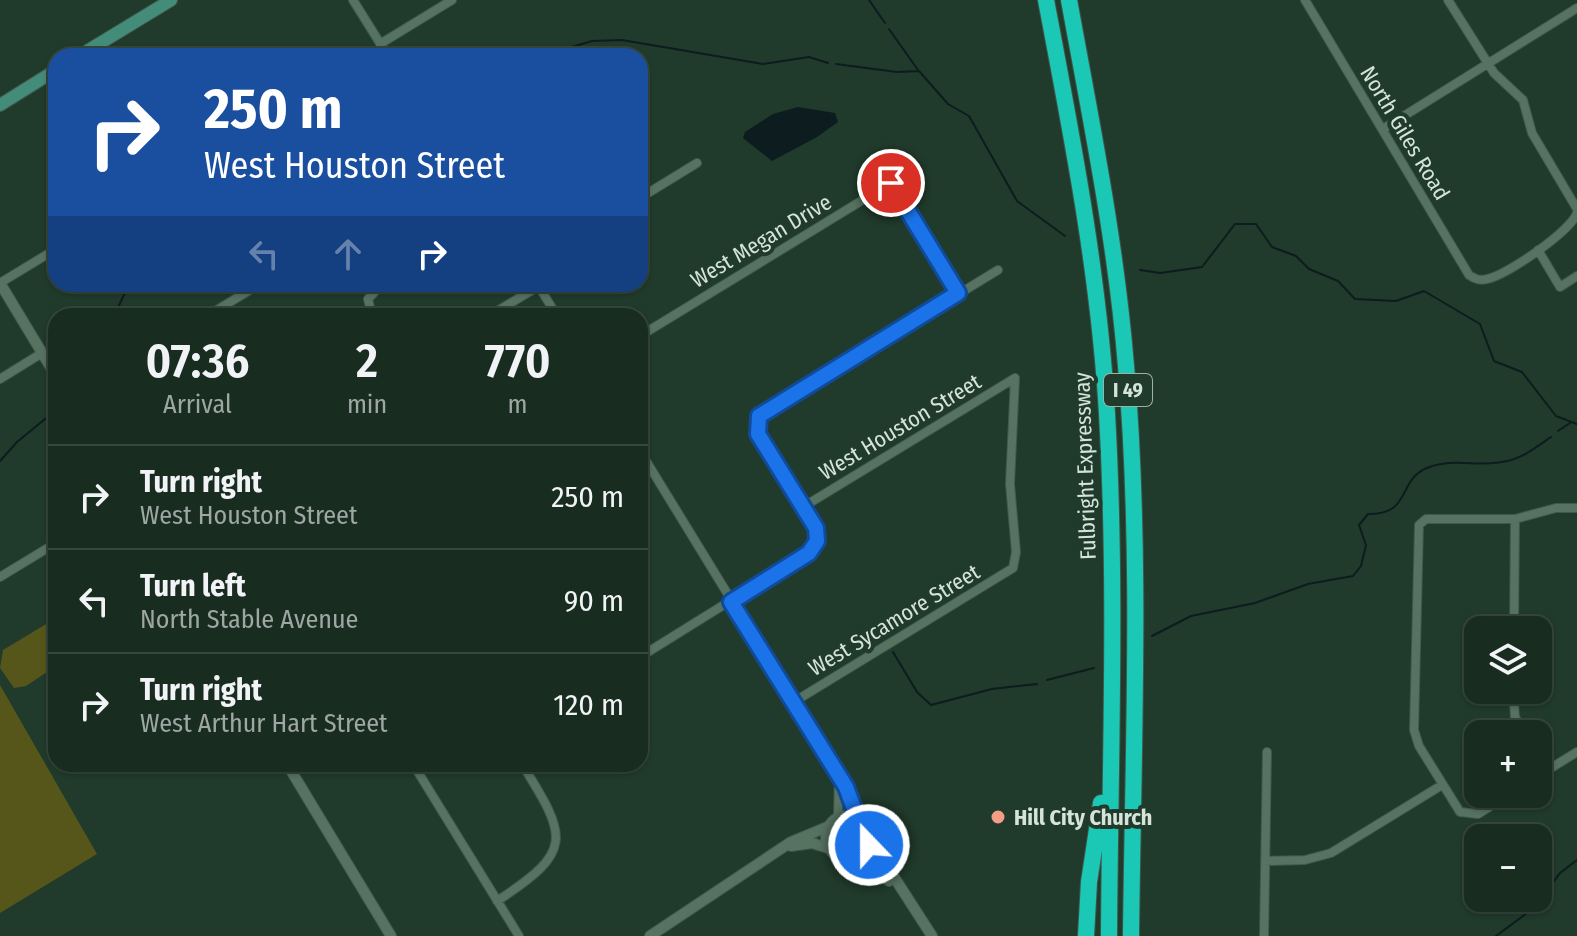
<!DOCTYPE html>
<meta charset="utf-8">
<style>
body{margin:0;font-family:"Fira Sans Condensed",sans-serif;background:#25382d;color:#f1f3f6;height:100vh;display:flex;flex-direction:column;font-size:30px;white-space:nowrap}
*{box-sizing:border-box;margin:0}
p{font-size:26px;color:#9fa7a5}
.icon{flex:none;width:44px;height:44px;fill:none;stroke:currentColor;stroke-width:2;stroke-linecap:round;stroke-linejoin:round}
.map{position:relative;flex:1;overflow:hidden}
.sheet{position:absolute;left:48px;top:308px;width:600px;height:464px;display:flex;flex-direction:column;background:#182c20;border-radius:24px;box-shadow:0 2px 6px #0004,0 0 0 2px #36483e}
.sheet>*{flex:none}
.banner{position:absolute;left:48px;top:48px;width:600px;height:244px;border-radius:24px;box-shadow:0 2px 6px #0004,0 0 0 2px #36483e;background:#1a4fa0;color:#fff;overflow:hidden}
.tools{position:absolute;left:1464px;top:616px;display:grid;gap:16px}
.tools a{display:grid;place-items:center;width:88px;height:88px;border-radius:16px;background:#182c20;box-shadow:0 2px 6px #0004,0 0 0 2px #36483e;font-size:40px}
.pin{position:absolute;display:grid;place-items:center;width:68px;height:68px;color:#fff;margin:-34px;border:4px solid #fff;border-radius:50%;box-shadow:0 2px 8px #0007}
.me{position:absolute;width:88px;margin:-44px;rotate:338deg;stroke-linejoin:round;filter:drop-shadow(0 0 6px #0008)}
.turn{display:flex;align-items:center;gap:28px;height:168px;padding:0 24px;font-size:36px}
.turn .icon{width:104px;height:104px;stroke-width:2.5}
.turn b{display:block;font-size:56px;line-height:68px}
.lanes{display:flex;align-items:center;height:76px;padding:0 24px;background:#0003;justify-content:center;gap:40px;direction:ltr}
.lanes .off{opacity:.35}
.eta{display:flex;justify-content:space-evenly;align-items:center;height:136px;text-align:center}
.eta b{font-size:48px;font-weight:600;line-height:56px}
ul{padding:0;list-style:none}
li{display:flex;align-items:center;gap:24px;height:104px;padding:0 24px;border-top:2px solid #36483e}
li div{flex:1}
li b{display:block;font-size:30px}
li em{font-style:normal}
.map>svg:first-child{display:block}
</style>
<div class="map">
<svg width="1577" height="936" viewBox="0 0 1577 936">
<rect width="100%" height="100%" fill="#203a2b"/>
<path fill="#56561a" d="M56 618V666L26 686 14 688 0 668 3 650Z
M0 685 97 854 0 913Z"/>
<path fill="#0d1c1f" d="M798 107 835 113 838 122 817 137 772 161 743 138 745 132 773 114Z"/>
<g fill="none" stroke-linecap="round" stroke-linejoin="round">
<path stroke="#0d1c1f" stroke-width="2" d="M869 0 885 23
M889 29 918 70
M541 56 592 41 622 40 763 64 809 57 828 63
M836 64 897 72 919 71 948 104 969 116 1017 201 1065 236
M1140 270 1160 273 1202 267 1235 224H1256L1272 247 1296 256 1309 269 1338 281 1355 299 1396 301 1424 291 1480 324 1494 361 1522 372 1556 416 1577 424
M114 316 129 284
M1558 431 1570 423
M0 461 17 442 56 410
M1152 636 1191 616 1255 603 1308 584 1353 576 1361 566 1366 545 1359 525 1368 514C1412 515 1397 480 1427 468 1453 457 1481 468 1507 461 1523 458 1538 446 1551 437
M893 652 917 692 931 705 992 689 1037 684
M1047 680 1094 668
M1496 936 1535 907 1560 873 1577 860"/>
<defs>
<path id="minor" d="M353 0 388 56
M1305 0 1469 275C1475 279 1479 281 1487 279 1506 276 1572 230 1577 213
M1448 0 1494 73 1523 100 1532 133 1577 209
M380 44 452 0
M1383 129 1577 8
M891 183 958 293
M640 198 697 163
M1538 250 1560 287 1577 276
M0 283 56 249
M538 285 557 316
M207 316 260 284
M372 316 368 299 382 284
M489 316 539 286
M640 336 902 176
M0 379 42 353
M640 451 846 787 856 814
M803 507 1015 378
M0 577 56 543
M1514 630 1515 519
M640 657 815 548 816 528 758 434 759 416 998 270
M1513 690 1515 717 1525 734
M792 703 1013 568 1016 552 1010 484 1015 378
M1538 755 1548 770
M413 764 519 936
M1538 776 1577 752
M1510 794 1478 814 1460 812 1419 746 1414 730 1419 525 1426 519H1515L1556 508H1577
M838 817 839 778
M1265 861 1305 860 1331 853 1442 785
M497 901C574 851 568 838 522 764
M1264 936 1267 752"/>
<path id="tertiary" d="M0 283 56 376
M287 764 391 936
M826 837a22 22 0 1 1 44 0a22 22 0 1 1-44 0Z
M869 845 894 877 932 936
M791 846 812 843 828 848
M858 857 889 881
M650 936 791 842 827 827"/>
<path id="secondary" d="M79 56 171 0
M0 105 56 70"/>
<path id="motorway" d="M1046 0C1072 137 1099 274 1107 414 1117 587 1110 762 1109 936
M1069 0C1091 121 1116 242 1126 366 1142 555 1133 747 1131 936
M1086 936 1089 882 1101 803"/>
</defs>
<use href="#minor" stroke="#40584b" stroke-width="10"/>
<use href="#tertiary" stroke="#40584b" stroke-width="12"/>
<use href="#secondary" stroke="#40584b" stroke-width="14"/>
<use href="#motorway" stroke="#40584b" stroke-width="18"/>
<use href="#minor" stroke="#567261" stroke-width="8"/>
<use href="#tertiary" stroke="#567261" stroke-width="10"/>
<use href="#secondary" stroke="#448c7a" stroke-width="12"/>
<use href="#motorway" stroke="#1bc8b5" stroke-width="16"/>
</g>
<g fill="none" stroke-linecap="round" stroke-linejoin="round">
<defs>
<path id="route" d="M869 845V830L856 814 846 787 731 602 809 553 817 541 816 528 758 434 759 416 958 293 891 183"/>
</defs>
<use href="#route" stroke="#114b97" stroke-width="20"/>
<use href="#route" stroke="#1a73e8" stroke-width="14"/>
</g>
<circle fill="#f49e88" stroke="#203a2b" stroke-width="3" cx="998" cy="817" r="8"/>
<g text-anchor="middle" dominant-baseline="central" stroke-width="8" stroke-linejoin="round" paint-order="stroke">
<rect fill="#203a2b" stroke="#9fb1a6" stroke-width="2" x="1104" y="374" width="48" height="32" rx="6"/>
<g font-size="20" font-weight="bold" fill="#d5e4db">
<text x="1128" y="390">I 49</text>
</g>
<g font-size="22" fill="#d5e4db" stroke="#203a2b">
<text transform="translate(1405 133) rotate(59)">North Giles Road</text>
<text transform="translate(761 241) rotate(-31)">West Megan Drive</text>
<text transform="translate(900 427) rotate(-31)">West Houston Street</text>
<text transform="translate(1085 466) rotate(-92)">Fulbright Expressway</text>
<text transform="translate(894 620) rotate(-31)">West Sycamore Street</text>
</g>
<g font-size="22" font-weight="bold" fill="#d5e4db" stroke="#203a2b" text-anchor="start">
<text x="1014" y="817">Hill City Church</text>
</g>
</g>
</svg>
<div class="tools">
<a><svg class="icon" aria-label="layers" viewBox="0 0 24 24"><path d="M12 4l9 5-9 5-9-5zM3 14l9 5 9-5"/></svg></a>
<a>+</a>
<a>−</a>
</div>
<div class="pin" style="left:891px;top:183px;background:#d93025"><svg class="icon" aria-label="arrive" viewBox="0 0 24 24"><path d="M6 21V4h12l-3 4 3 4H6"/></svg></div>
<svg class="me" style="left:869px;top:845px" viewBox="-20 -20 40 40"><circle r="17" fill="#1a73e8" stroke="#fff" stroke-width="3"/><path d="M0-11L8 9 0 5-8 9z" fill="#fff"/></svg>
<div class="banner">
<div class="turn"><svg class="icon" aria-label="right" viewBox="0 0 24 24"><path d="M7 20v-9h11M14 6l5 5-5 5"/></svg><div><b>250 m</b>West Houston Street</div></div>
<div class="lanes"><svg class="icon off" aria-label="left" viewBox="0 0 24 24"><path d="M17 20v-9H6M10 6l-5 5 5 5"/></svg><svg class="icon off" aria-label="ahead" viewBox="0 0 24 24"><path d="M12 20V5M6 11l6-6 6 6"/></svg><svg class="icon" aria-label="right" viewBox="0 0 24 24"><path d="M7 20v-9h11M14 6l5 5-5 5"/></svg></div>
</div>
<section class="sheet">
<div class="eta">
<div><b>07:36</b><p>Arrival</p></div>
<div><b>2</b><p>min</p></div>
<div><b>770</b><p>m</p></div>
</div>
<ul>
<li><svg class="icon" aria-label="right" viewBox="0 0 24 24"><path d="M7 20v-9h11M14 6l5 5-5 5"/></svg><div><b>Turn right</b><p>West Houston Street</p></div><em>250 m</em></li>
<li><svg class="icon" aria-label="left" viewBox="0 0 24 24"><path d="M17 20v-9H6M10 6l-5 5 5 5"/></svg><div><b>Turn left</b><p>North Stable Avenue</p></div><em>90 m</em></li>
<li><svg class="icon" aria-label="right" viewBox="0 0 24 24"><path d="M7 20v-9h11M14 6l5 5-5 5"/></svg><div><b>Turn right</b><p>West Arthur Hart Street</p></div><em>120 m</em></li>
</ul>
</section>
</div>
